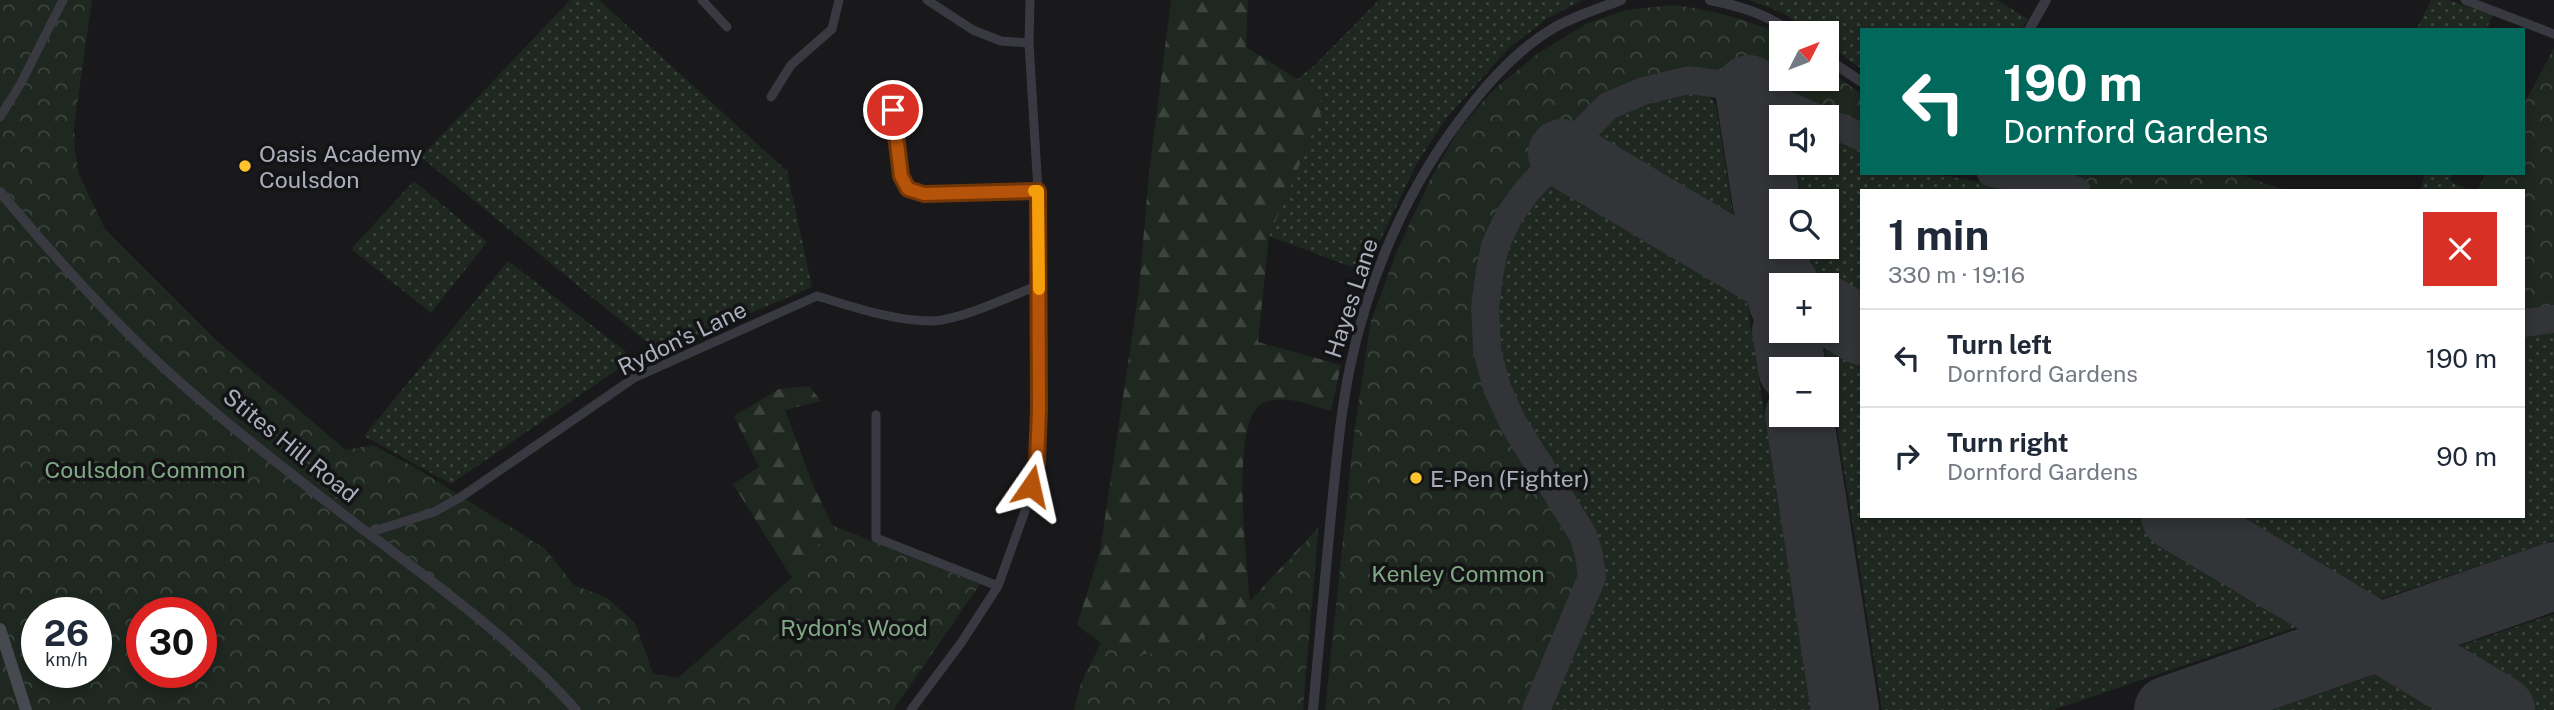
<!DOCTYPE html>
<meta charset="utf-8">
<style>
body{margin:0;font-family:"Public Sans",sans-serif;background:#f6f6f7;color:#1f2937;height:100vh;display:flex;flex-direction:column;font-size:26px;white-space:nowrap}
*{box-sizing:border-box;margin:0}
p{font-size:23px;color:#747a83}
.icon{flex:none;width:38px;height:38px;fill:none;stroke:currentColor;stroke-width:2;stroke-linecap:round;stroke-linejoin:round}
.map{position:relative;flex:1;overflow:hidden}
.side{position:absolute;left:1860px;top:189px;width:665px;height:329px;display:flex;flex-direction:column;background:#fff;border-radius:0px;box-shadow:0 4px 10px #0003}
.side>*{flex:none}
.hud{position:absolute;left:1860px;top:28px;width:665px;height:147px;border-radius:0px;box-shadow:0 4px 10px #0003;background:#00695c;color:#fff;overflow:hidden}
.needle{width:46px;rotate:48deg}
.controls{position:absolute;left:1769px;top:21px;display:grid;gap:14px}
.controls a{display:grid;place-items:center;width:70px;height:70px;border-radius:0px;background:#fff;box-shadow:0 4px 10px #0003;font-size:35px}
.speed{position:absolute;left:21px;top:597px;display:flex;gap:14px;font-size:35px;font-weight:700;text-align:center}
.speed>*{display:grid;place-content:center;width:91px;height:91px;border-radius:50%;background:#fff;box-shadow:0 4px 10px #0003;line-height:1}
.speed small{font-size:18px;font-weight:400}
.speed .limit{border:10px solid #d22;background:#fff;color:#111}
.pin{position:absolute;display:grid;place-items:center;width:60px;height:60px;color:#fff;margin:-30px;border:4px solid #fff;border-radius:50%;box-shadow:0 2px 7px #0007}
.me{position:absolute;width:77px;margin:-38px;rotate:11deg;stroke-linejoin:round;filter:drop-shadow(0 0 5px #0008)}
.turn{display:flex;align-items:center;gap:24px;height:147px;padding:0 28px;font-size:32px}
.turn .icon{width:91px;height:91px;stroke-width:2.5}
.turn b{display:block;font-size:49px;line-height:60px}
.round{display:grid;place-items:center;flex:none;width:74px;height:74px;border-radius:0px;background:#f6f6f7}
.summary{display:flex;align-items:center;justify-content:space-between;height:119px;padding:0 28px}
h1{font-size:42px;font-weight:700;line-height:52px}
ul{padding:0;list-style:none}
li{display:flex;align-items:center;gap:21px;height:98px;padding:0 28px;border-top:2px solid #e0e1e3}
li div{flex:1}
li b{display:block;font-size:26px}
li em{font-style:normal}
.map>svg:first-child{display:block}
</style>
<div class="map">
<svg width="2554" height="710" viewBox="0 0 2554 710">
<defs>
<pattern id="grass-dots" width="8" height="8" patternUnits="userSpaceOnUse" patternTransform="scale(1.75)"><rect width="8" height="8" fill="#1e2720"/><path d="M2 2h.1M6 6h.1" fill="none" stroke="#3c443e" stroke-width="1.8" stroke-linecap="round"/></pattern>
<pattern id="forest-firs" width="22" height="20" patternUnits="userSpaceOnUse" patternTransform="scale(1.75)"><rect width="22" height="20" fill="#1e2720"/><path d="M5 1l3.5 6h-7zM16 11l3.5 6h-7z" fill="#3c443e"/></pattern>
<pattern id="park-crowns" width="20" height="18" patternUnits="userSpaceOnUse" patternTransform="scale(1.75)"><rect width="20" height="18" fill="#1e2720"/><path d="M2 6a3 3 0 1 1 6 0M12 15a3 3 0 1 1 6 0" fill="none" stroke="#3c443e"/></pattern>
</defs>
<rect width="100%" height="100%" fill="#19191b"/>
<path fill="url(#grass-dots)" d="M570 0H599L787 171 812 287 659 352 421 157Z
M1379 0H1583L1548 18 1509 48 1445 120 1416 165 1365 272 1269 236 1295 176 1323 106 1312 88 1297 79 1313 67Z
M1749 0H1997L2028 19 2021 30H1862V69L1827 45V33H1811L1783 13Z
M2431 0H2449L2493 15 2486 30H2416Z
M1697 89 1709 96 1716 105 1811 710H1548L1602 582 1598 551 1591 529 1523 422 1509 395 1496 354 1494 317 1497 272 1510 234 1525 210 1545 184 1612 115 1660 95Z
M1827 128 1862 144V173H1930L2030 191H1862V516H2524V332L2554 330V540L2053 710H1882L1822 331H1827V285H1815L1809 247H1827V201H1802L1796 163H1827Z
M2425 173H2453L2450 181 2471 191H2420Z
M414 181 487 242 431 313 351 249Z
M508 261 634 358 451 484 364 436Z
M2554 614V710H2271Z"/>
<path fill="url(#forest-firs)" d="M1171 0H1248L1246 47 1312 88 1323 106 1295 176 1269 236 1258 342 1341 365 1331 411C1309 405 1286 394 1263 403 1229 418 1247 567 1250 601L1318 528 1312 607 1074 710 1081 684 1101 643 1077 625 1100 551 1139 289 1149 173Z
M809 386 821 401 785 410 813 485 833 526 980 584 893 710H614L507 524 545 549 574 585 607 598 635 623 653 674 678 678 792 578 733 484 759 467 734 416 779 389Z"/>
<path fill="url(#park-crowns)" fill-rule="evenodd" d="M0 0H92L74 127 75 151 79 174 105 229 216 340 346 450 373 445 416 468 545 549 574 585 607 598 635 623 653 674 678 678 792 578 833 526 980 584 893 710H0ZM37 612H96V672H37ZM142 612H201V672H142Z
M1672 5C1709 9 1741 18 1776 32L1781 36 1782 79H1827V70L1862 94V124C1809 102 1750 70 1690 74 1666 76 1626 88 1605 101 1595 107 1587 119 1578 127 1544 161 1506 197 1490 244 1479 277 1477 315 1481 349 1490 419 1540 479 1576 537L1582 558 1584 579 1530 710H1325L1355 425 1371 321 1398 248 1430 180 1458 131 1490 93 1537 54 1586 24 1625 10Z
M2554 48V311L2524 315V191H2477L2486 173H2524V104Z
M2029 173H2235L2288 191H2099L2065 179Z
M1318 528 1303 710H1074L1081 684 1102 642C1114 646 1130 654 1143 654 1219 654 1273 580 1318 528Z"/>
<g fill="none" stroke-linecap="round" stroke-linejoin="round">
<path stroke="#323438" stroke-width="28" d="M1827 122 1862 137
M1991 173 2062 185 2077 191
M2524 323 2554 319
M1536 710 1592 577 1589 555 1583 535 1513 423 1497 388 1487 350 1485 307 1490 270 1495 246 1509 216 1526 192 1562 153 1608 106 1643 91 1689 80 1726 85 1749 89 1815 117"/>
<path stroke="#323438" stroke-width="68" d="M1749 89 1782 301
M1562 153 1785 285
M1827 310 1862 331
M1786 331 1792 369
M1799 415 1845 710
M2175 516 2501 710
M2168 710 2554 576"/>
<path stroke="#393a41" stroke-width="9" d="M702 0 727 27
M927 0 973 30 1001 41 1029 43
M2465 0 2554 34
M771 97 791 65 832 29 839 0
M893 110 901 176 908 189 924 194 1038 191
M0 117 21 83 63 0
M876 415V538L998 586
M368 533 434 512 461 497 634 378 817 296C854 307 893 321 932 321 961 320 1011 296 1039 285
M911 710 961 643 998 586 1025 511 1037 462 1039 409 1038 191 1029 43 1030 0"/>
<path stroke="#393a41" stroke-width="10" d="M1710 0C1740 6 1767 14 1792 33
M2029 30 2046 0
M1827 59 1862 82
M0 192C46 247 94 301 146 351 197 400 253 444 308 487 399 559 498 623 576 710
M1313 710C1319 645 1325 580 1331 514 1336 466 1340 415 1350 367 1369 276 1408 186 1465 113 1489 81 1517 50 1552 29 1573 16 1598 9 1621 0"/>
<path stroke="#474951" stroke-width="12" d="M0 629 26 710"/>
</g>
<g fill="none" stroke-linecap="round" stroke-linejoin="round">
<defs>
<path id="route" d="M893 110 901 176 908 189 924 194 1038 191 1039 409 1037 462 1031 486"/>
</defs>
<use href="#route" stroke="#753606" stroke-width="18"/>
<use href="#route" stroke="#b45309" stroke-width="12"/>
<path stroke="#f59e0b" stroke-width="12" d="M1034 191H1038L1039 289"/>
</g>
<g fill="#ffc32d" stroke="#141416" stroke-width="2.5">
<circle cx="245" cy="166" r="7"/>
<circle cx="1416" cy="478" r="7"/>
</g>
<g text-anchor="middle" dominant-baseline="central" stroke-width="7" stroke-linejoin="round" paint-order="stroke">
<g font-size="23" fill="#aaafbc" stroke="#141416" text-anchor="start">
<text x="259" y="153">Oasis Academy<tspan x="259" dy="26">Coulsdon</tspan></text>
<text x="1430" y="478">E-Pen (Fighter)</text>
</g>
<g font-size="23" fill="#aaafbc" stroke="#141416">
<text transform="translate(1351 298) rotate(-72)">Hayes Lane</text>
<text transform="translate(682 338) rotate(-26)">Rydon's Lane</text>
<text transform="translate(291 445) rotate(39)">Stites Hill Road</text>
</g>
<g font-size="23" fill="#7fa984" stroke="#141416">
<text x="145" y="469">Coulsdon Common</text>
<text x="1458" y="573">Kenley Common</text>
<text x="854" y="627">Rydon's Wood</text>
</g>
</g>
</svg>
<div class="controls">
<a><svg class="needle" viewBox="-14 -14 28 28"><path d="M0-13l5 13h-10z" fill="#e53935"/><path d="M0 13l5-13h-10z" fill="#747a83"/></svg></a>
<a><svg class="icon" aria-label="sound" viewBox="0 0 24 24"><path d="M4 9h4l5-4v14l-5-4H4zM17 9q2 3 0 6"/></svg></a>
<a><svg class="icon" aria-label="search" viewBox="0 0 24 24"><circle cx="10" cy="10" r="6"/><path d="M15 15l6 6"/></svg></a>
<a>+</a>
<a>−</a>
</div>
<div class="speed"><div>26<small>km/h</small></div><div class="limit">30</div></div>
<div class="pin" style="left:893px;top:110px;background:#d93025"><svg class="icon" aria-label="arrive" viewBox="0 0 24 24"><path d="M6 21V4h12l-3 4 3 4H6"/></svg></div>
<svg class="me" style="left:1031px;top:486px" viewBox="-20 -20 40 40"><path d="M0-17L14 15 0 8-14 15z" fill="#b45309" stroke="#fff" stroke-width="4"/></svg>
<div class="hud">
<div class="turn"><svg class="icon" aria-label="left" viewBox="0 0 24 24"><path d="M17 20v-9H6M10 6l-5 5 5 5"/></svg><div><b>190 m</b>Dornford Gardens</div></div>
</div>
<section class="side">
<div class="summary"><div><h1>1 min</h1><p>330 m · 19:16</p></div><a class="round" style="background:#d93025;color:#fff"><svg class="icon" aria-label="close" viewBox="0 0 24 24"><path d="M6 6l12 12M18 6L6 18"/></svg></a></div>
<ul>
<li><svg class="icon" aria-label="left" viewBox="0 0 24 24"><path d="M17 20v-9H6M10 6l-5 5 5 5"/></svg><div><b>Turn left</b><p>Dornford Gardens</p></div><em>190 m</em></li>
<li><svg class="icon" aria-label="right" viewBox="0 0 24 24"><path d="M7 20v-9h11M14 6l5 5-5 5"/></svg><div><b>Turn right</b><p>Dornford Gardens</p></div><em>90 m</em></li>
</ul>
</section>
</div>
